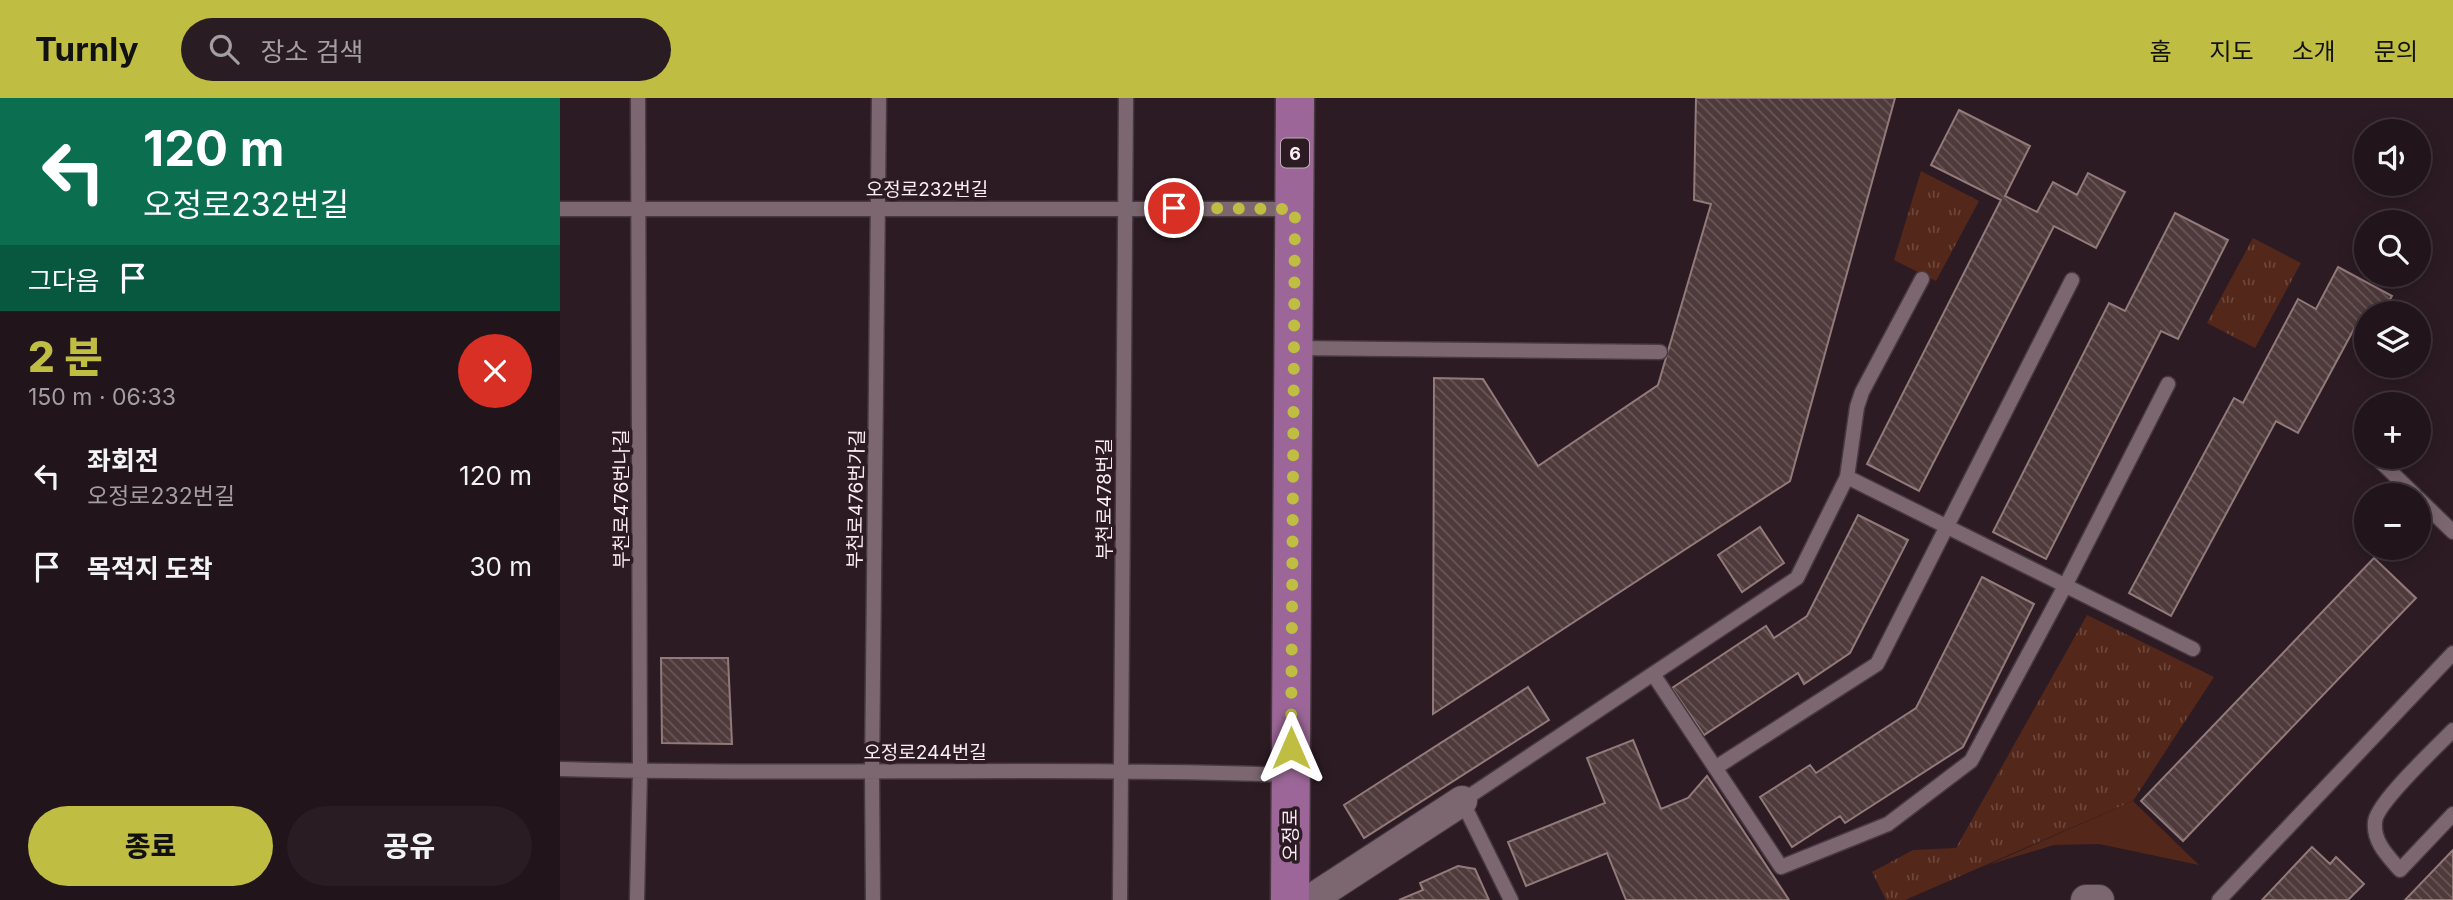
<!DOCTYPE html>
<html lang="ko">
<meta charset="utf-8">
<style>
body{margin:0;font-family:Inter,"Noto Sans KR",sans-serif;background:#291d23;color:#f1f3f6;height:100vh;display:flex;flex-direction:column;font-size:26px;white-space:nowrap}
*{box-sizing:border-box;margin:0}
p{font-size:23px;color:#a29ea2}
.icon{flex:none;width:38px;height:38px;fill:none;stroke:currentColor;stroke-width:2;stroke-linecap:round;stroke-linejoin:round}
.map{position:relative;flex:1;overflow:hidden}
.details{display:flex;flex-direction:column;background:#21141a;width:560px}
.details>*{flex:none}
.top-card{background:#0b6e4f;color:#fff;overflow:hidden}
.controls{position:absolute;left:1794px;top:21px;display:grid;gap:14px}
.controls a{display:grid;place-items:center;width:77px;height:77px;border-radius:50%;background:#21141a;box-shadow:0 4px 18px #0003,0 0 0 2px #3e3339;font-size:35px}
.pin{position:absolute;display:grid;place-items:center;width:60px;height:60px;color:#fff;margin:-30px;border:4px solid #fff;border-radius:50%;box-shadow:0 2px 7px #0007}
.me{position:absolute;width:77px;margin:-38px;rotate:0deg;stroke-linejoin:round;filter:drop-shadow(0 0 5px #0008)}
.turn{display:flex;align-items:center;gap:24px;height:147px;padding:0 28px;font-size:32px}
.turn .icon{width:91px;height:91px;stroke-width:2.5}
.turn b{display:block;font-size:49px;line-height:60px}
.then{display:flex;align-items:center;height:66px;padding:0 28px;background:#0003;gap:14px;font-size:26px}
.round{display:grid;place-items:center;flex:none;width:74px;height:74px;border-radius:37px;background:#291d23}
.head{display:flex;align-items:center;justify-content:space-between;height:119px;padding:0 28px}
h1{font-size:42px;font-weight:800;line-height:52px;color:#bfbe42}
.primary-button{display:flex;gap:14px;margin-top:auto;padding:14px 28px}
.primary-button a{flex:1;height:80px;border-radius:42px;background:#bfbe42;color:#111;font-size:28px;font-weight:800;line-height:80px;text-align:center}
.primary-button a+a{background:#291d23;color:#f1f3f6}
ul{padding:0;list-style:none}
li{display:flex;align-items:center;gap:21px;height:91px;padding:0 28px}
li div{flex:1}
li b{display:block;font-size:26px}
li em{font-style:normal}
header{display:flex;align-items:center;gap:42px;box-sizing:border-box;height:98px;padding:0 35px;background:#bfbe42;color:#111}
header strong{font-size:33px}
nav{display:flex;gap:38px;margin-inline-start:auto;font-size:24px}
.search{width:490px;height:63px;background:#291d23;display:flex;align-items:center;gap:18px;box-sizing:border-box;padding:0 24px;border-radius:38px;color:#a29ea2;font-size:26px}
main{display:flex;flex:1;min-height:0}
.map>svg:first-child{display:block}
</style>
<header>
<strong>Turnly</strong>
<div class="search"><svg class="icon" aria-label="search" viewBox="0 0 24 24"><circle cx="10" cy="10" r="6"/><path d="M15 15l6 6"/></svg>장소 검색</div>
<nav><a>홈</a><a>지도</a><a>소개</a><a>문의</a></nav>
</header>
<main>
<section class="details">
<div class="top-card">
<div class="turn"><svg class="icon" aria-label="left" viewBox="0 0 24 24"><path d="M17 20v-9H6M10 6l-5 5 5 5"/></svg><div><b>120 m</b>오정로232번길</div></div>
<div class="then">그다음<svg class="icon" aria-label="arrive" viewBox="0 0 24 24"><path d="M6 21V4h12l-3 4 3 4H6"/></svg></div>
</div>
<div class="head"><div><h1>2 분</h1><p>150 m · 06:33</p></div><a class="round" style="background:#d93025;color:#fff"><svg class="icon" aria-label="close" viewBox="0 0 24 24"><path d="M6 6l12 12M18 6L6 18"/></svg></a></div>
<ul>
<li><svg class="icon" aria-label="left" viewBox="0 0 24 24"><path d="M17 20v-9H6M10 6l-5 5 5 5"/></svg><div><b>좌회전</b><p>오정로232번길</p></div><em>120 m</em></li>
<li><svg class="icon" aria-label="arrive" viewBox="0 0 24 24"><path d="M6 21V4h12l-3 4 3 4H6"/></svg><div><b>목적지 도착</b></div><em>30 m</em></li>
</ul>
<div class="primary-button"><a>종료</a><a>공유</a></div>
</section>
<div class="map">
<svg width="1893" height="802" viewBox="0 0 1893 802">
<defs>
<pattern id="park-tufts" width="24" height="20" patternUnits="userSpaceOnUse" patternTransform="scale(1.75)"><rect width="24" height="20" fill="#532719"/><path d="M3 7l-1-3M5 7V3M7 7l1-3M15 17l-1-3M17 17v-4M19 17l1-3" fill="none" stroke="#6d473b"/></pattern>
<pattern id="building-back-hatch" width="6" height="6" patternUnits="userSpaceOnUse" patternTransform="scale(1.75)"><rect width="6" height="6" fill="#4f3a3b"/><path d="M-1 5l2 2M0 0l6 6M5-1l2 2" fill="none" stroke="#695758"/></pattern>
</defs>
<rect width="100%" height="100%" fill="#2c1b23"/>
<path fill="#532719" d="M1573 703 1639 767 1539 746 1494 747 1428 767Z"/>
<path fill="url(#park-tufts)" d="M1361 73 1419 103 1376 183 1334 162Z
M1693 140 1741 165 1695 250 1647 225Z
M1527 517 1654 579 1573 703 1345 802H1326L1312 774 1353 752 1396 750Z"/>
<path fill="url(#building-back-hatch)" stroke="#927a7b" stroke-width="2" d="M1136 0H1335L1230 383 873 616 874 280 923 281 978 368 1098 287 1151 106 1134 102Z
M1399 12 1470 48 1445 98 1477 114 1493 84 1517 97 1528 75 1565 94 1536 150 1494 128 1359 393 1307 366 1441 102 1371 67Z
M1615 115 1668 142 1618 241 1601 233 1486 461 1433 434 1549 205 1565 213Z
M1778 169 1832 198 1822 215H1806V238L1794 231 1738 335 1716 323 1611 518 1569 495 1674 300 1683 305 1738 201 1756 211Z
M1298 417 1348 442 1290 555 1244 586 1238 575 1144 637 1112 590 1206 528 1214 540 1247 518Z
M1200 429 1224 465 1182 494 1158 457Z
M1814 460 1856 500 1623 743 1581 703Z
M1422 479 1474 506 1403 649 1285 725 1280 718 1232 749 1200 699 1250 667 1256 675 1356 610Z
M101 560H168L172 646 102 645Z
M968 589 989 622 804 740 784 707Z
M1073 642 1101 711 1128 700 1147 678 1229 802H1066L1047 755 966 788 948 744 1045 705 1027 660Z
M1752 749 1770 766 1776 759 1804 786 1788 802H1702Z
M1893 752V802H1845Z
M898 768 915 771 929 802H839L863 792 860 785Z"/>
<g fill="none" stroke-linecap="round" stroke-linejoin="round">
<defs>
<path id="service" d="M0 111H733
M735 250 1100 254
M1822 365 1855 397
M1287 379 1297 309 1302 294 1362 181
M1858 400 1893 434
M1093 576 1221 769 1328 726 1411 663 1505 488 1608 286
M1893 632C1877 649 1816 705 1815 724 1813 744 1828 758 1840 772L1893 716
M1155 670 1317 566 1512 182
M0 671C243 678 486 668 729 677
M77 802 80 674 78 0
M313 802 312 674 319 0
M560 802 566 0
M951 802 902 703 1237 480 1287 379 1633 551
M1659 802 1893 555"/>
<path id="minor" d="M750 802 902 703
M1526 802H1539"/>
<path id="primary" d="M730 802 735 0"/>
</defs>
<use href="#service" stroke="#47393f" stroke-width="17"/>
<use href="#minor" stroke="#47393f" stroke-width="32"/>
<use href="#primary" stroke="#47393f" stroke-width="41"/>
<use href="#service" stroke="#7c6770" stroke-width="14"/>
<use href="#minor" stroke="#7c6770" stroke-width="30"/>
<use href="#primary" stroke="#9c6798" stroke-width="38"/>
</g>
<g fill="none" stroke-linecap="round" stroke-linejoin="round">
<path stroke="#bfbe42" stroke-width="12" stroke-dasharray="0 21.6" d="M614 110 735 111 731 650"/>
</g>
<g text-anchor="middle" dominant-baseline="central" stroke-width="7" stroke-linejoin="round" paint-order="stroke">
<rect fill="#2c1b23" stroke="#bcafb5" stroke-width="2" x="721" y="40.5" width="28" height="29" rx="5"/>
<g font-size="18" font-weight="bold" fill="#faeef3">
<text x="735" y="55">6</text>
</g>
<g font-size="19" fill="#faeef3" stroke="#2c1b23">
<text x="367" y="91">오정로232번길</text>
<text transform="translate(61 401) rotate(-90)">부천로476번나길</text>
<text transform="translate(296 401) rotate(-89)">부천로476번가길</text>
<text transform="translate(544 401) rotate(-90)">부천로478번길</text>
<text x="365" y="654">오정로244번길</text>
<text transform="translate(730 737) rotate(-90)">오정로</text>
</g>
</g>
</svg>
<div class="controls">
<a><svg class="icon" aria-label="sound" viewBox="0 0 24 24"><path d="M4 9h4l5-4v14l-5-4H4zM17 9q2 3 0 6"/></svg></a>
<a><svg class="icon" aria-label="search" viewBox="0 0 24 24"><circle cx="10" cy="10" r="6"/><path d="M15 15l6 6"/></svg></a>
<a><svg class="icon" aria-label="layers" viewBox="0 0 24 24"><path d="M12 4l9 5-9 5-9-5zM3 14l9 5 9-5"/></svg></a>
<a>+</a>
<a>−</a>
</div>
<div class="pin" style="left:614px;top:110px;background:#d93025"><svg class="icon" aria-label="arrive" viewBox="0 0 24 24"><path d="M6 21V4h12l-3 4 3 4H6"/></svg></div>
<svg class="me" style="left:731px;top:650px" viewBox="-20 -20 40 40"><path d="M0-17L14 15 0 8-14 15z" fill="#bfbe42" stroke="#fff" stroke-width="4"/></svg>
</div>
</main>
